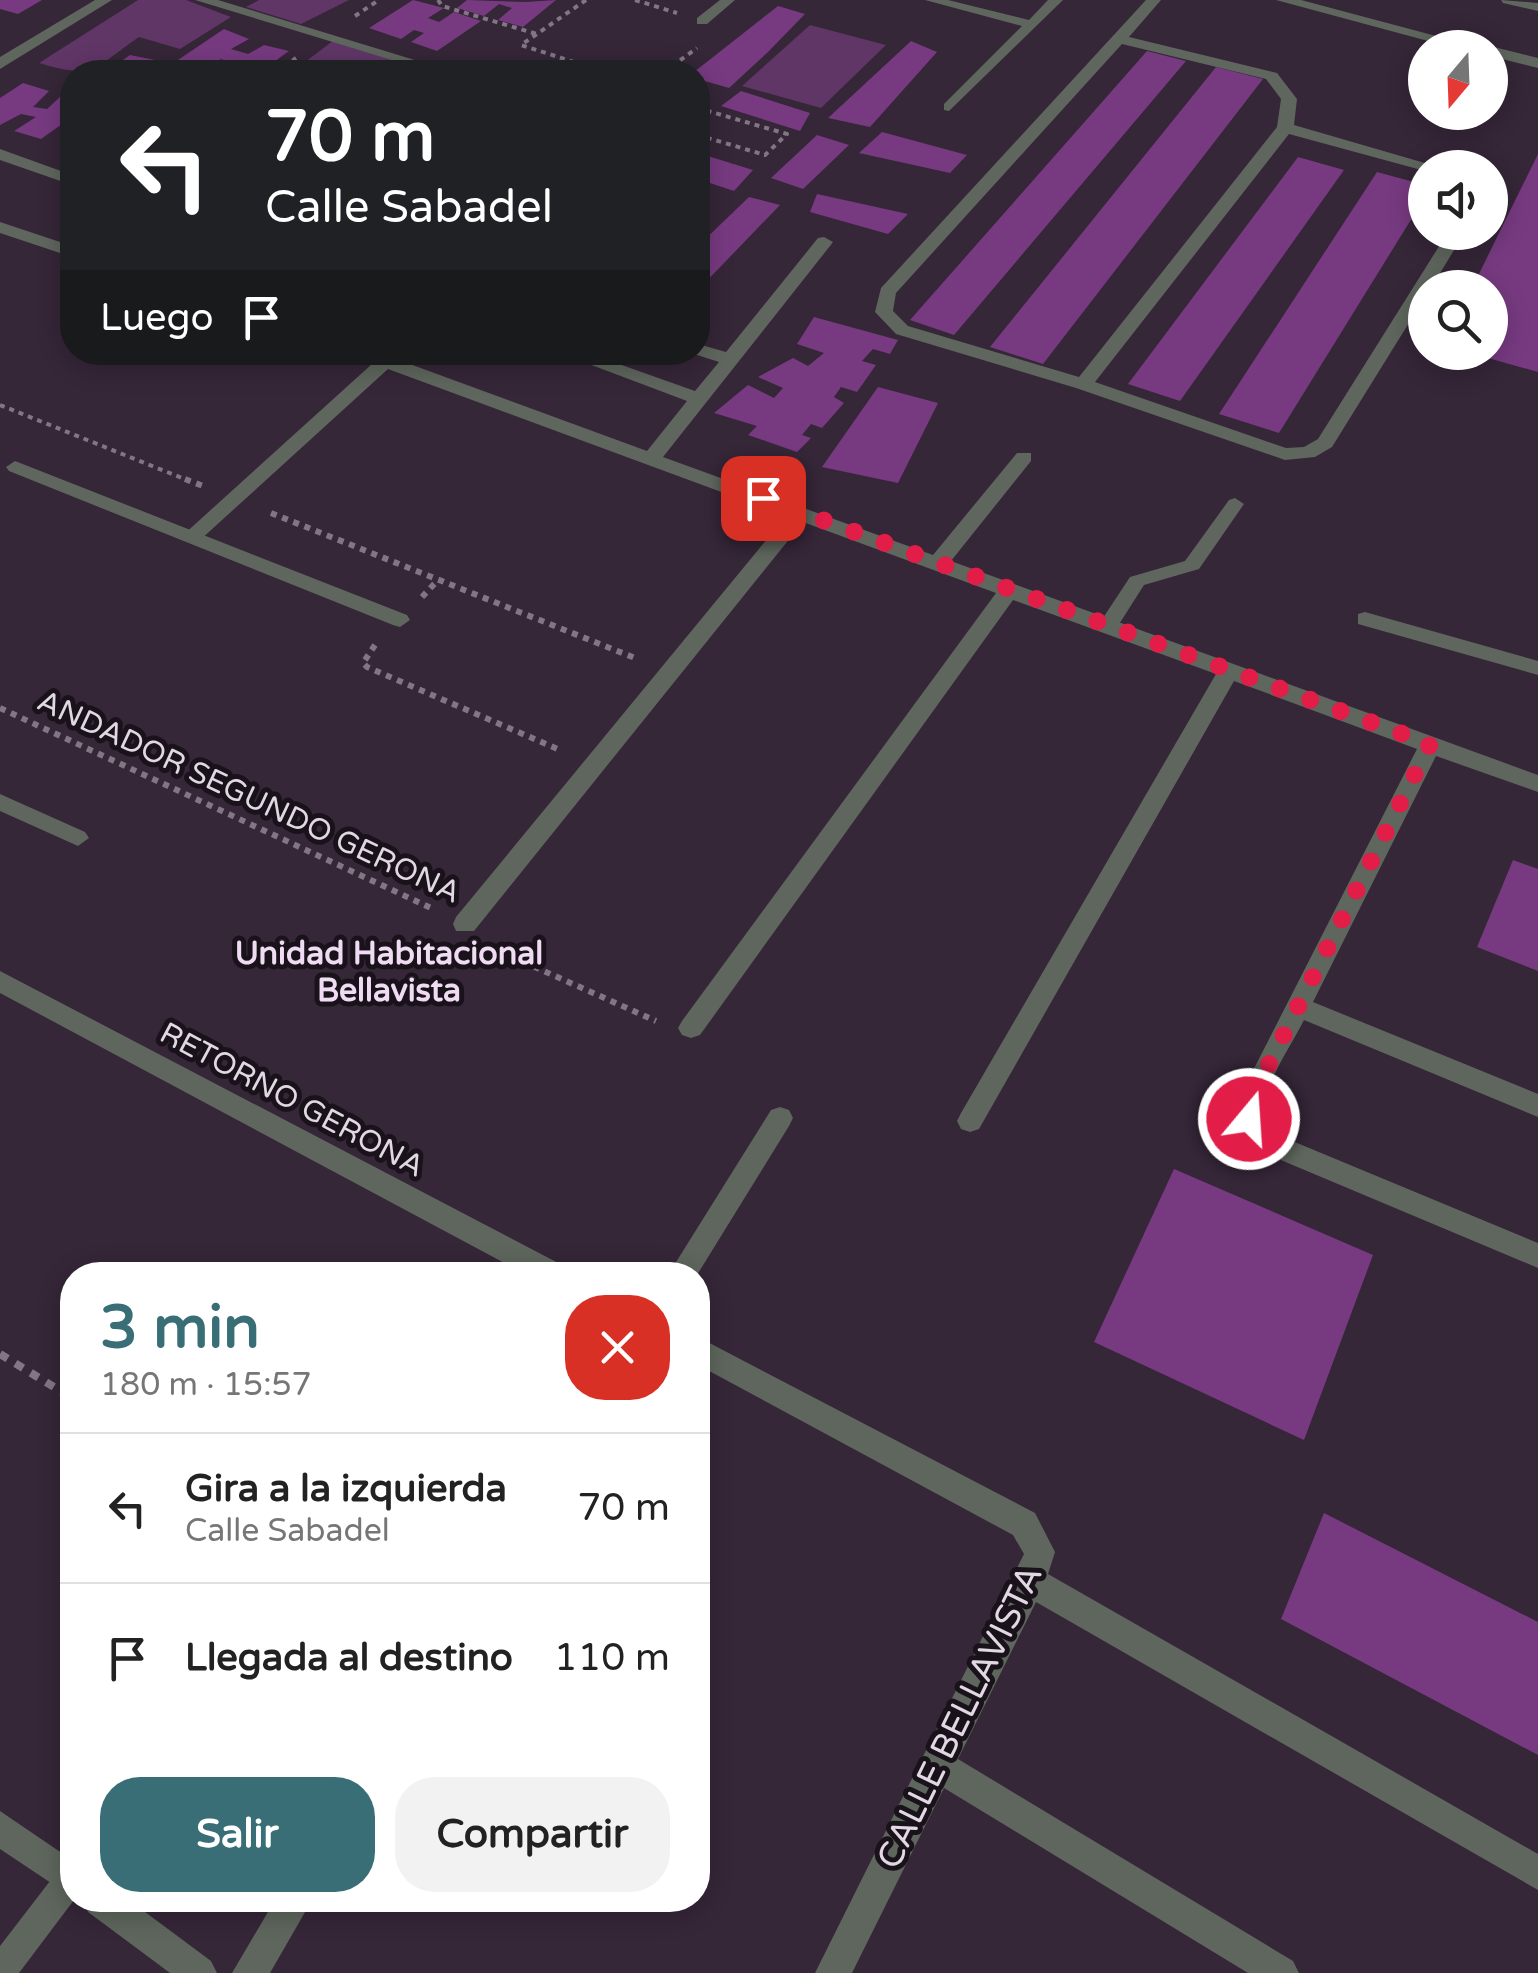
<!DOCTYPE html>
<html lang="es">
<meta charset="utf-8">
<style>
body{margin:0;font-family:"Varela Round",sans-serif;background:#f2f2f2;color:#222;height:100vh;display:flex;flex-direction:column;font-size:38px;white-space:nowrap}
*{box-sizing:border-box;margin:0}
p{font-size:32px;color:#767676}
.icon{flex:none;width:55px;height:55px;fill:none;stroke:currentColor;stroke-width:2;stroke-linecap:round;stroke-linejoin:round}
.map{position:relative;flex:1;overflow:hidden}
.sheet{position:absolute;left:60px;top:1262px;width:650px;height:650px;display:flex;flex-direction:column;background:#fff;border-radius:40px;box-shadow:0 5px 25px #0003}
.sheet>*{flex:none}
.top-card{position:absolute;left:60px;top:60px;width:650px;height:305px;border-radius:40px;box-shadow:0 5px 25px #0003;background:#202124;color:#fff;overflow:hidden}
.needle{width:65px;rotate:199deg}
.buttons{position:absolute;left:1408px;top:30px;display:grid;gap:20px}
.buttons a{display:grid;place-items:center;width:100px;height:100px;border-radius:50%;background:#fff;box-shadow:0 5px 25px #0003;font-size:50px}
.pin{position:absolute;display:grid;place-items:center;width:85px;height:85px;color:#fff;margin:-42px;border-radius:20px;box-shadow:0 5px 15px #0006}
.me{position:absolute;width:110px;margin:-55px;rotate:18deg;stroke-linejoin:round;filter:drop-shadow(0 0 8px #0008)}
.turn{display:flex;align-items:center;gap:35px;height:210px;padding:0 40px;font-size:45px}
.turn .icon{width:130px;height:130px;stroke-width:2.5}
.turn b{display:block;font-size:70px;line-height:85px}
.then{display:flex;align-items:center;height:95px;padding:0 40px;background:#0003;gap:20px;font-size:38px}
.round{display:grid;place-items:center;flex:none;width:105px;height:105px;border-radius:40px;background:#f2f2f2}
.overview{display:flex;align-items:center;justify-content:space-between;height:170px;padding:0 40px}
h1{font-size:60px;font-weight:700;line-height:75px;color:#396e77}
.button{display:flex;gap:20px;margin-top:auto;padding:20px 40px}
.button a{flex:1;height:115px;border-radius:40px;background:#396e77;color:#fff;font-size:40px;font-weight:700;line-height:115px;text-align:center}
.button a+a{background:#f2f2f2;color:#222}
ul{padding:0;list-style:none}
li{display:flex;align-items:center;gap:30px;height:150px;padding:0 40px;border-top:2px solid #e0e0e0}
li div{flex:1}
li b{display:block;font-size:38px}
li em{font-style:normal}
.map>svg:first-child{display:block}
</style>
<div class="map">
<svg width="1538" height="1973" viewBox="0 0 1538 1973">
<rect width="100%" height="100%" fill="#352638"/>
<path fill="#603667" d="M138 0H186L231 17 180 49 139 37C94 68 95 80 39 63Z
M259 0H349L301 24 246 7Z
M810 25 886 45 821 108 742 86Z
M334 40 422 63 413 72 362 66 350 72H292Z"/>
<path fill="#773a81" d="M0 0H42L18 14 0 9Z
M413 0 444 8 428 18 439 22 454 12 481 21 437 51 411 42 424 33 414 30 401 39 369 28Z
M467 0 526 2 556 0 523 27 498 20 512 8 499 4 484 16 457 8Z
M778 6 805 14 767 53 729 88 698 79 694 72Z
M224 29 249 39 231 49 248 54 264 45 289 51 260 72H224L235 65 221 59 197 72H160Z
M911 41 937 52 870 127 828 118Z
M1147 51 1186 61 954 335 910 320Z
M130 55 155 60 139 72H106Z
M1216 67 1263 79 1043 364 990 347Z
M23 83 49 91 33 107 47 109 60 97 72 99V117L41 139 14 131 36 117 21 114 0 125V98Z
M741 91 810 113 800 131 721 106Z
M882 132 967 155 950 173 859 153Z
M817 135 849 145 803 189 771 178Z
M698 153 753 170 734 191 698 179Z
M1538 154V372L1474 354 1490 352V288H1472Z
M1298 157 1344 170 1180 401 1128 384Z
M1377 172 1425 185V197L1279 433 1219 414Z
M817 194 908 214 888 234 810 212Z
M749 197 780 205 698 290V246Z
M814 317 898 340 890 354 873 349 862 361 876 365 857 392 841 387 834 397 844 403 822 428 811 424 802 435 811 438 797 452 748 435 757 426 714 413 748 385 774 398 783 388 758 377 793 358 808 366 824 353 797 344Z
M878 387 938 403 898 483 822 467Z
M1513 860 1538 869V971L1477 947Z
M1174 1169 1373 1255 1304 1440 1094 1342Z
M1324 1513 1538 1622V1755L1281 1619Z"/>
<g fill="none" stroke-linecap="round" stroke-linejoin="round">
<path stroke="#827685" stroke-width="4" stroke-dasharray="5 5" stroke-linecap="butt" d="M438 0 442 6 537 34
M586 0 521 45 605 72
M635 0 677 13
M355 16 379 0
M276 72 296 58
M664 72 697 48
M698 112 701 109 787 134 765 155 698 135
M0 405 192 482"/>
<path stroke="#827685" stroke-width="6" stroke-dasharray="6 6" stroke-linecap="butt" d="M185 479 203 486
M271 513 635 658
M422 597 438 580
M375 645 363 663 367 667 560 750
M0 708 431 908
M490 947 656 1021"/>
<path stroke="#827685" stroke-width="8" stroke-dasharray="9 9" stroke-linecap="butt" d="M0 1354 72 1398"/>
<path fill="#5e665d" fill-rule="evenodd" d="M720 0H735L707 24H697V18Z
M925 0H948L1029 20 1048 0H1063L949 111 944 110V104L1022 26Z
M1501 0 1538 3V11L1503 3Z
M15 461 407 615 410 620 400 627 393 625 9 471 6 467Z
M1235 498 1244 504 1199 569 1144 585 1116 629H1102L1099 624 1130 577 1185 561 1229 500Z
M1365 612 1538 661V675L1358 624V614Z
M0 794 85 832 89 838 78 846 0 811Z
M71 1864 74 1900 19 1973H0V1946L60 1868Z"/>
<path fill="#5e665d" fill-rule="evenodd" d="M95 0H112L0 69V57Z
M195 0H218L454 72H431Z
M1146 0H1161L1129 37 1277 73 1297 99 1294 125 1442 168H1425V171L1289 134 1095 382 1286 448 1304 447 1318 439 1448 232H1465L1431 288H1425V297L1332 447 1315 457 1285 460 1076 388 896 334 875 312 881 288ZM1122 44 1266 79 1281 99 1277 127 1079 377 908 326 893 311 896 293Z
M1276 0H1301L1481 48H1454Z
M1490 46 1538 58V68L1490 56V48H1486Z
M0 149 72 175V185L0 160Z
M0 222 72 246V257L0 233Z
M824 237 833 242 830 246 663 457 933 555 1017 453H1031V461L951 561 1538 775V792L1436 756 1313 1002 1538 1094V1117L1304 1020C1289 1051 1252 1098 1268 1131L1538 1243V1268L1250 1147 1236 1119 1241 1094 1417 749 1234 681 979 1129 970 1132 961 1129 957 1121 961 1113 1216 674 1013 600 700 1035 691 1038 682 1035 678 1028 682 1021 996 593 803 522 474 931H456L453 924 456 917 786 516 388 369 199 541 192 543 182 536 372 364 349 352H377L647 451 687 401 557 352H585L695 391 719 362 691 353 698 352V344L726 352 818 238Z
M0 971 564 1266 568 1275H527L0 993Z
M780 1107 789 1110 793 1118 789 1126 697 1275H668L771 1110Z
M698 1337 1035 1513 1055 1552 1048 1574 1538 1854V1890L1036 1602 958 1759 1293 1961 1299 1973H1248L944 1788 852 1973H815L1024 1554 1013 1535 698 1365Z
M0 1811 72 1860V1897L0 1849Z
M83 1900H129L211 1961 217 1973H170L88 1912Z
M275 1900H312L270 1973H232Z"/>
</g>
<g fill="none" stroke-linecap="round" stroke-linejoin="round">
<path stroke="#e11d48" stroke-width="18" stroke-dasharray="0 32.4" d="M763 498 1430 744 1250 1102 1249 1119"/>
</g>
<g text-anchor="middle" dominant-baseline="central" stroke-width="10" stroke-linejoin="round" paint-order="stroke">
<g font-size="30" fill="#e1d8e3" stroke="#19121a">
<text transform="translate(249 797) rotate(25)">ANDADOR SEGUNDO GERONA</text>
<text transform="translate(292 1100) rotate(28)">RETORNO GERONA</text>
</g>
<g font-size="32" font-weight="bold" fill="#efdcf2" stroke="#19121a">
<text x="389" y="954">Unidad Habitacional<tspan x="389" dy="37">Bellavista</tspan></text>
</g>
<g font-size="35" fill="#e1d8e3" stroke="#19121a">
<text transform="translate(960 1717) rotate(-64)">CALLE BELLAVISTA</text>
</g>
</g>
</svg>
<div class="buttons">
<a><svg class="needle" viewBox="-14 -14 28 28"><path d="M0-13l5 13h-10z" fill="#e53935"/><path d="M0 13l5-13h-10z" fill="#767676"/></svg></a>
<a><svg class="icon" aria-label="sound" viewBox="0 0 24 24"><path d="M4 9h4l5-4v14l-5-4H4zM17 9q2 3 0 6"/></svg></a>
<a><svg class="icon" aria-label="search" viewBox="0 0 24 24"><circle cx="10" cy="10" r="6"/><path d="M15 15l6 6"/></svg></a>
</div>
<div class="pin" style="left:763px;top:498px;background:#d93025"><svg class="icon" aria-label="arrive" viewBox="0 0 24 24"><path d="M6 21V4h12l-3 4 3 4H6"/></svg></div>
<svg class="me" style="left:1249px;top:1119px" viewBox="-20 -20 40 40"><circle r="17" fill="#e11d48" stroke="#fff" stroke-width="3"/><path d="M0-11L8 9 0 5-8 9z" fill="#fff"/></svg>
<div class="top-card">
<div class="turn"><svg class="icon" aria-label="left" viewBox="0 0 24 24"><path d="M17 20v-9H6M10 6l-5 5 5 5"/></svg><div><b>70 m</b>Calle Sabadel</div></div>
<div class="then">Luego<svg class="icon" aria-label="arrive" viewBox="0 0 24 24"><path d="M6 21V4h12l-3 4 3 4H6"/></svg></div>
</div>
<section class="sheet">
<div class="overview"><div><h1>3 min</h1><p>180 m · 15:57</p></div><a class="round" style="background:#d93025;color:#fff"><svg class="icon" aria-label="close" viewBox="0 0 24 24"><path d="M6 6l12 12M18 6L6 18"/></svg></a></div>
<ul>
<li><svg class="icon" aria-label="left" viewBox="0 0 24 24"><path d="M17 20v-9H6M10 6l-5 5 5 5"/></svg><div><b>Gira a la izquierda</b><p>Calle Sabadel</p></div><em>70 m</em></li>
<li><svg class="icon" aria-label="arrive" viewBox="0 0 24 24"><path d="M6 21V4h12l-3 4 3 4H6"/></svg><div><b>Llegada al destino</b></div><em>110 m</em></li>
</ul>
<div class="button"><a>Salir</a><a>Compartir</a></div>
</section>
</div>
